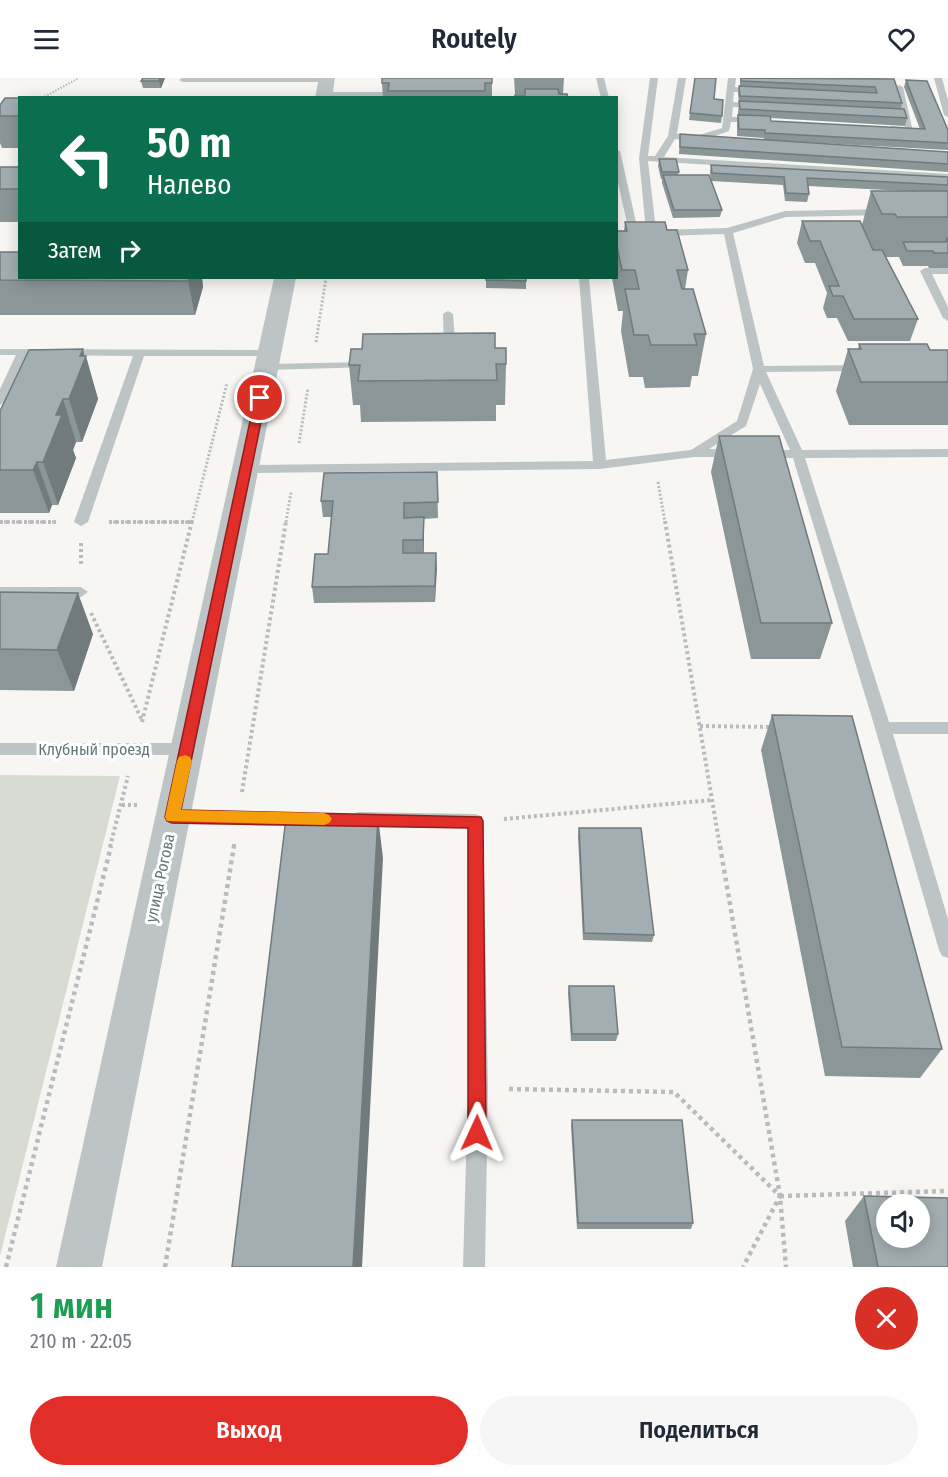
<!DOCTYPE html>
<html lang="ru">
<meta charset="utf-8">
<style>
body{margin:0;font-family:"Fira Sans Condensed",sans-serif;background:#f6f6f7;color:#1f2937;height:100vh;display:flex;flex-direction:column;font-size:22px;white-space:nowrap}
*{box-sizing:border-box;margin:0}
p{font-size:20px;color:#747a83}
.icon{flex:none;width:33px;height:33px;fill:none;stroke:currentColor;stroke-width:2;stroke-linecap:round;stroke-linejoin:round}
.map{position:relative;height:1189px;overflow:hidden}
.sheet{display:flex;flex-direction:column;background:#fff;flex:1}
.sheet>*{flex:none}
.hud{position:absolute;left:18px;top:18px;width:600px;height:183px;border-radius:0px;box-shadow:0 3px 15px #0003;background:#0b6e4f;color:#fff;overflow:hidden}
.buttons{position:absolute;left:876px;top:1116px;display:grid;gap:12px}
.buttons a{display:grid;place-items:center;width:54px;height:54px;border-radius:50%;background:#fff;box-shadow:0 3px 15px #0003;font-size:30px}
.pin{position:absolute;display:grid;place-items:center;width:51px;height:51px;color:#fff;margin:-26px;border:3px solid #fff;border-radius:50%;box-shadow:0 2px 6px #0007}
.me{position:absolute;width:66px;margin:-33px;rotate:1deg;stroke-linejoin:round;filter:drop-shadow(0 0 4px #0008)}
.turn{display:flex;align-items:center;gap:21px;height:126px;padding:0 30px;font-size:27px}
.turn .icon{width:78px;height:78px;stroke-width:2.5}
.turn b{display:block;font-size:42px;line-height:51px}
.then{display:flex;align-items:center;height:57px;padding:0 30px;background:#0003;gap:12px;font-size:22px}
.round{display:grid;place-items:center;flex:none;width:63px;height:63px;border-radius:32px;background:#f6f6f7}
.headline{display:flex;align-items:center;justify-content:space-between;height:102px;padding:0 30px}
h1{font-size:36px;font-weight:600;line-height:45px;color:#1e9e55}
.action{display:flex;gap:12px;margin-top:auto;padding:12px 30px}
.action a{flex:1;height:69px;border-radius:36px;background:#e12e29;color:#fff;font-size:24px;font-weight:600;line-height:69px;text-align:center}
.action a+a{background:#f6f6f7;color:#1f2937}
header{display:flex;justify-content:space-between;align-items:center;height:78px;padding:0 30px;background:#fff;font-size:27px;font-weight:600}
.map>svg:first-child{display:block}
</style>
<header><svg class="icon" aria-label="menu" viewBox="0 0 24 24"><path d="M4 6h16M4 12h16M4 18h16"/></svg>Routely<svg class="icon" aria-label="heart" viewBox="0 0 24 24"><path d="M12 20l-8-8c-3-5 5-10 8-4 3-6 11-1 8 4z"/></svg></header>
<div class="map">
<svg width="948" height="1189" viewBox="0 0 948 1189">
<rect width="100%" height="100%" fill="#f7f6f3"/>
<path fill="#d7dbd2" d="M0 697 120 698 0 1178Z"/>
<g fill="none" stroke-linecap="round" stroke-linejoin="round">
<path stroke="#b8bcbe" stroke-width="2" stroke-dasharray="1.5 1.5" stroke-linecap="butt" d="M42 20 79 0"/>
<path stroke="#b8bcbe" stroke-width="3" stroke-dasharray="2 2" stroke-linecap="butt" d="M316 264 326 200
M299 365 308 310
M658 404 665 444
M0 444H56
M109 444H192
M192 444 227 305
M286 444 291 414"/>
<path stroke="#b8bcbe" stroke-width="4" stroke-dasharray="3 3" stroke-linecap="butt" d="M665 443 720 769
M0 444H56
M109 444H192
M81 465V488
M91 535 142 642
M142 644 192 443
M700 648 771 649
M242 714 286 443
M122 727H138
M504 741 712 722
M110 769 128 698
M234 769V766"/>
<path stroke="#b8bcbe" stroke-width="4.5" stroke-dasharray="4 4" stroke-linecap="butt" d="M720 768 780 1118 786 1189
M509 1011 674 1014 780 1118 743 1189
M780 1118 948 1113
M6 1189 111 768
M165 1189 234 768"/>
<path fill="#bdc4c6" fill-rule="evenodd" d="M182 0H328L331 2 327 4H183L179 2Z
M596 0H604L609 20H601Z
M650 0H658L648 78H655L668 58 678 0H686L677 56 699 57 722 50 728 0H736L735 9 761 13 757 15 734 14 733 24 758 26 762 28 758 30 733 29 732 39H757L761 42 760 44H731L729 53 700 63 675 61 664 79 948 96V102L648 83 656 152 727 150 785 133 886 131 891 134 886 137 786 139 733 155 764 288 862 287 868 290 862 293 766 294 802 372 948 371V379L805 380 889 644H948V656H893L948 841V880L942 878 939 872 875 650 793 380H764L758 376 764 372H790L760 306 746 348 709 371 738 372 740 375 738 378 734 379H694L600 391 246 395 240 391 246 387 593 383 579 200H589L606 382 691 372 737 343 753 291 724 156 634 159 616 164V158L629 154 616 96V71L620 73 638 153H646L639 80Z
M934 0H942L948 22V39L944 37Z
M899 7 903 9 913 54H892L888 51 892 48 905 49 895 9Z
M324 14H402L406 16 402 18H321V14Z
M925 190H948V196H932L948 229V243L943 240 920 193Z
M448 233 453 236 456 275 450 278 444 275 443 236Z
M0 271 270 272 276 275 270 278H144L88 444 81 448 74 444 133 278 27 277 6 323 0 327V311L16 277H0Z
M368 284 374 287 372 289 267 292 261 289 267 286Z
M0 509H81L88 514 81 519H0Z
M0 665H187L193 667 195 671 193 675 187 677H0Z
M172 732 304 734 310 736 312 741 310 746 304 748 172 746 166 744 164 739 166 734Z
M358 734 475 736 481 738 483 743 488 1010 485 1189H463L468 1010 467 750 358 748 352 746 350 741 352 736Z"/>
<path fill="#bdc4c6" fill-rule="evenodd" d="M319 0H335L332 20H315Z
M274 200H296L102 1189H56Z"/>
</g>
<path fill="#8b9698" d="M143 0H165L161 10H143L141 3Z
M492 0V20H383L382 5Z
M514 0H564L563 16H515Z
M695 0 714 21 722 38 721 45 689 42Z
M740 0H880L902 25 901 31 907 40 905 48 770 40 771 43 920 51 904 9 906 2 948 52V72L764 62V60L737 58V44L739 25 738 15 739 8H740Z
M20 20V70H2L0 65V27Z
M680 56 948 74V94L679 76Z
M659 81 679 94 678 97 711 102 710 95 711 87 948 99V190H929L928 188H903L899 179H886L918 241 910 263H848L837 240H827L823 230 827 215 815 185H805L797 165 802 143 862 147 871 113H906L808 108 809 116 807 124 785 123 783 107 711 103 722 132 720 139 673 140 662 105V101H661L658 88Z
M0 89H20V144H0Z
M625 144 667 152 688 192 685 211 706 256 698 298H692L690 309 645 310 643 299H629L621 253 623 233H618L612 200H616V153H624Z
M0 174 202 200 203 209 195 237H0Z
M486 200H526V211L486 210Z
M859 266 930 272H948V347H849L836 313 848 271H858Z
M495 270 506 286 505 327H496V343L361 344 360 327H353L349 287 362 271Z
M85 278 98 321 82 364H76L73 372 76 380 58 427H52L49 435H0V333Z
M719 358 832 545 820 581H751L711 394Z
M437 394 438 440 424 441V475H436L435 524 314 525 312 509 328 476 331 439H323L321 423Z
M0 514 93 556 74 613 0 612Z
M772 637 942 971 920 1000 825 998 761 672Z
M579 750 654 857 652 864 583 862 578 758Z
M569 908 618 956 616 963H571L568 915Z
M572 1042 693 1145 691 1151H577L571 1048Z
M864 1118 948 1189H853L845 1143Z"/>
<path fill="#717a7c" d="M160 0H165L161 10 159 3Z
M189 200H202L203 209 195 237 188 203Z
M83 271 85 280 86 278 98 321 82 364 69 321 80 278Z
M63 321 76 364 73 372 76 380 58 427 43 384 56 337Z
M37 384 52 427 49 435 33 392Z
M424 439V478L423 462Z
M436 475 437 491 435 524V508Z
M78 515 93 556 74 613 57 572Z
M378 739 383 780 362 1189H353Z"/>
<path fill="#a2aeb1" stroke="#717a7c" stroke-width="1.5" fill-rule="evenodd" d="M143 0H160L159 3H141Z
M382 0H492V5H485V13H388L389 5H382Z
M695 0H716L714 21 723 22 722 38 690 35Z
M741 0 894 1 902 25 740 18 739 8 877 15 875 9 741 3Z
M906 2 927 3 948 52V65L765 55V52L739 51 738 37 770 38 771 43 925 51Z
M525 11H558L559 16H567L568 20H515V17H525Z
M5 20H20V38H0V27Z
M739 23 904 31 907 40 740 31Z
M680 56 948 74V86L680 69Z
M659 81H676L679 94H662Z
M711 87 948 99V107L807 100 809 116 786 115 784 99 712 95Z
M0 89H20V111H0Z
M663 97H709L722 132H674Z
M871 113H948V139H897L895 136H882Z
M802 143H860L873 172H882L918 241H854L843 218H833L829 208H839L820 163H810Z
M625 144H665L667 152H677L688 192H677L682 211H693L706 256H694L697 267H651L648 257H634L625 211H639L635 192H622L616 164V153H627Z
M947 160H948V175H934L933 173H907L903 164H946Z
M0 174H20V200H189L188 203 0 202Z
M486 200H526V203L486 202Z
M495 255V270H506V286H496L497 302 358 303 360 287H349L351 271H362L363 256Z
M859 266H927L930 272H948V304H861L848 271H861Z
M83 271 80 278H86L69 321H63L56 337H62L43 384H37L33 392H0V333L29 272Z
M719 358H779L832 545H761Z
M437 394 438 424 404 425V440L424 439 423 462H403V475H436L435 508 312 509 315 476H328L333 423H321L324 395Z
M0 514 78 515 57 572 0 571Z
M772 637 852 638 942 971 842 969Z
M378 739 353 1189H232L286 740Z
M579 750H641L654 857 584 855Z
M569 908H614L618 956H572Z
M572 1042H682L693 1145H578Z
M864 1118 948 1120V1189H878ZM886 1126H920V1160H886Z"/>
<path fill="#e12e29" stroke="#921e1b" stroke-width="1.5" d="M260 317 266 320 181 732 481 739 483 743 486 1055 484 1061 477 1064 471 1061 468 1055V750L172 745 167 743 165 739 255 320Z"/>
<path fill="#f59e0b" d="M185 677 190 679 192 683 181 732 324 735 329 737 332 741 329 745 324 747 167 743 165 739 177 683 179 679Z"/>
<g text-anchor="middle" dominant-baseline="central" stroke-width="6" stroke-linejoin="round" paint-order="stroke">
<g font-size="16" fill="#62787e" stroke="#fff">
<text x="94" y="671">Клубный проезд</text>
<text transform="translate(160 800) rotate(-78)">улица Рогова</text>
</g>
</g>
</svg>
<div class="buttons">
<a><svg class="icon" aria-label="sound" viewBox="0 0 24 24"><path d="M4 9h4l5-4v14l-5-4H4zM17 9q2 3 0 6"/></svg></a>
</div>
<div class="pin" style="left:260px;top:320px;background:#d93025"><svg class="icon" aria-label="arrive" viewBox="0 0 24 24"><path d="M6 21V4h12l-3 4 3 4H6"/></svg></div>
<svg class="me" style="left:477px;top:1055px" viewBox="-20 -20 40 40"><path d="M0-17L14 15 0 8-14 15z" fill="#e12e29" stroke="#fff" stroke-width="4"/></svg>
<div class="hud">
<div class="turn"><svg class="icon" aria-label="left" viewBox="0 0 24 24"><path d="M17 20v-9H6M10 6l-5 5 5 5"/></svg><div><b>50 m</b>Налево</div></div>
<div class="then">Затем<svg class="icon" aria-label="right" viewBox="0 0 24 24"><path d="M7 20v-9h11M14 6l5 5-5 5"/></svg></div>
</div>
</div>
<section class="sheet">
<div class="headline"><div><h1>1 мин</h1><p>210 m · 22:05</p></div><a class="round" style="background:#d93025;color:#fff"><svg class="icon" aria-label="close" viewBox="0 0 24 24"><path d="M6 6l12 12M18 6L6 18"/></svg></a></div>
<div class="action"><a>Выход</a><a>Поделиться</a></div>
</section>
